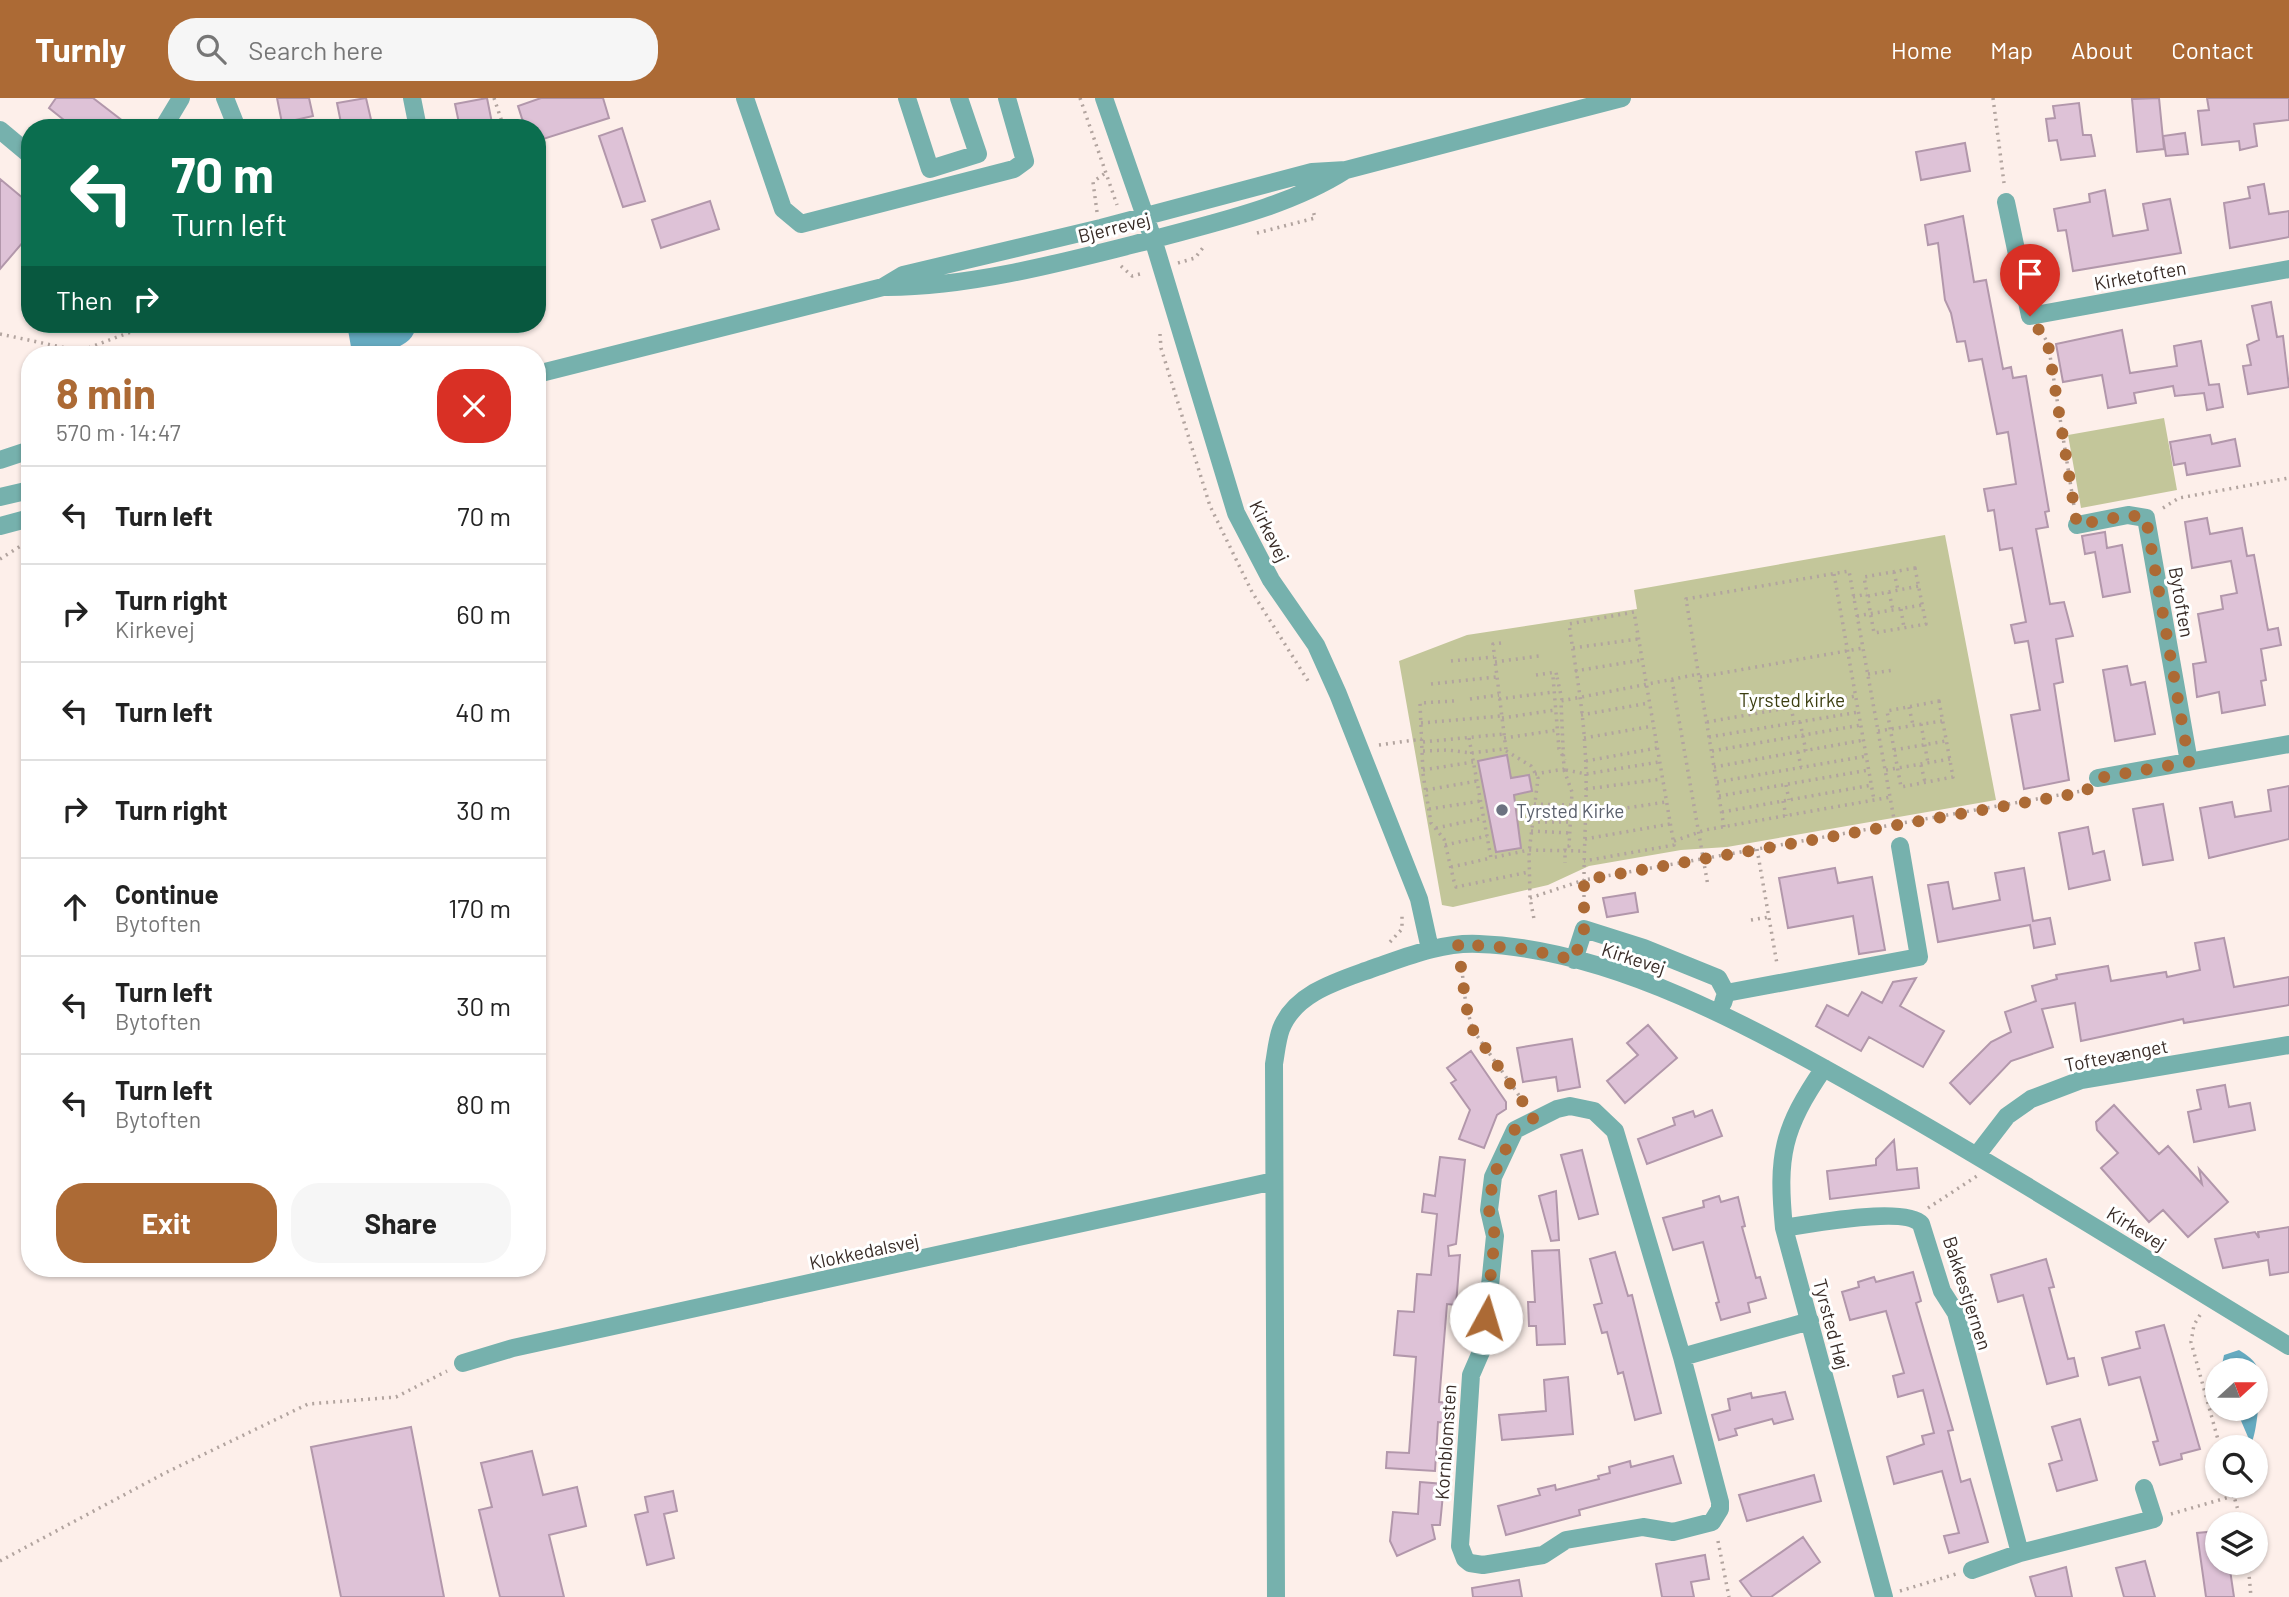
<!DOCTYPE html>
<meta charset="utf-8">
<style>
body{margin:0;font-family:Barlow,sans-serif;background:#f6f6f6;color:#222;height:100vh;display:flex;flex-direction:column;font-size:26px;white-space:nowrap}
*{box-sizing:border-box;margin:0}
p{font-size:23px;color:#767676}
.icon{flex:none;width:38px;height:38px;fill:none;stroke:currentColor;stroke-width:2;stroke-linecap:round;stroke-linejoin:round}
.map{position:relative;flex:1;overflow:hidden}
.sheet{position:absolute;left:21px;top:248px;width:525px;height:931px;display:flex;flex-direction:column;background:#fff;border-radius:28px;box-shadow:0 2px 5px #0004}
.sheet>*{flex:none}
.top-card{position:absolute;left:21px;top:21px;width:525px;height:214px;border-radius:28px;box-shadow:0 2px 5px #0004;background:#0b6e4f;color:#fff;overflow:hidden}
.needle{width:46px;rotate:69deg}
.buttons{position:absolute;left:2205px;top:1260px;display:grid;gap:14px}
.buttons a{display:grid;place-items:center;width:63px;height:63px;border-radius:50%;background:#fff;box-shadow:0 2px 5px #0004;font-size:35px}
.pin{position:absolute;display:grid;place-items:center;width:60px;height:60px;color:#fff;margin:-72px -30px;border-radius:50% 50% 50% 0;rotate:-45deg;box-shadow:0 0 7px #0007}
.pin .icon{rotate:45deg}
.me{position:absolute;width:77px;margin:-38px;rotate:6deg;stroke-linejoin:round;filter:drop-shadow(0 0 5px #0008)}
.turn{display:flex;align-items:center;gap:24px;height:147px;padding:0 35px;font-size:32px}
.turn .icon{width:91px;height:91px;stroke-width:2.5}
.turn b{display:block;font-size:49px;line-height:60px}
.then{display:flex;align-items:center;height:66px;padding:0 35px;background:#0003;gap:14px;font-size:26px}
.round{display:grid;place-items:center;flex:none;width:74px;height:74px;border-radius:28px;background:#f6f6f6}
.headline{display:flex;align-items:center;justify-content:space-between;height:119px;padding:0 35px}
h1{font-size:42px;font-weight:700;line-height:52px;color:#ac6a35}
.action{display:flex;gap:14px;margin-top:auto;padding:14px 35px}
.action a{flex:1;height:80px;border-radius:28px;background:#ac6a35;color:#fff;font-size:28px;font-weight:700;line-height:80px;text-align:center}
.action a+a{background:#f6f6f6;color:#222}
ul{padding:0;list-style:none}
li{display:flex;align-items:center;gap:21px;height:98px;padding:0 35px;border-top:2px solid #e0e0e0}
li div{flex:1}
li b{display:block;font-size:26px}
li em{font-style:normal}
header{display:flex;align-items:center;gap:42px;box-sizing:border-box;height:98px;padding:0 35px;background:#ac6a35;color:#fff}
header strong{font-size:33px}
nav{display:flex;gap:38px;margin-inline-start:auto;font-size:24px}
.search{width:490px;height:63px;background:#f6f6f6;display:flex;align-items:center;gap:18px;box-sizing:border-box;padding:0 24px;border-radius:28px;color:#767676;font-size:26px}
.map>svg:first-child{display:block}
</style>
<header>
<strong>Turnly</strong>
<div class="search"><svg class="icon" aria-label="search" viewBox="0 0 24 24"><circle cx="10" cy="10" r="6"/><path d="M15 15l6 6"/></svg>Search here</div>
<nav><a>Home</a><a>Map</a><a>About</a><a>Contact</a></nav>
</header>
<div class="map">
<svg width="2289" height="1499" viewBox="0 0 2289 1499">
<rect width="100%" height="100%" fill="#fdefea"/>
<path fill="#c3c69a" d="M2164 320 2177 392 2081 410 2068 337Z
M1945 437 1996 702 1727 749 1681 752 1589 768 1548 787 1453 809 1442 807 1399 563 1467 537 1637 511 1634 492Z"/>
<path fill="#65aac0" d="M347 226H415C418 249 378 257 360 257L351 249Z
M2239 1252C2247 1257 2256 1263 2258 1272 2262 1284 2257 1336 2251 1346L2236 1311H2256V1272H2221L2224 1257Z"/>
<path fill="#dec2d7" stroke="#b297ab" stroke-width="2" d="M56 0H93L132 30H74L49 10Z
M277 0H309L313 18 282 25Z
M366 0 373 30H342L337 5Z
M487 0 493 30H460L455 6Z
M541 0H603L609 20 537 43V30H525L518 8Z
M2159 0 2164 51 2137 54 2132 1Z
M2207 0H2289V22L2254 26 2257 48 2240 52 2239 43 2202 47 2198 13 2209 12Z
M2079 5 2083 37H2091L2095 58 2061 62 2057 42 2049 43 2046 21 2055 20 2053 8Z
M622 30 645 103 623 109 599 38Z
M2185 35 2188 56 2166 58 2163 38Z
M1965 45 1970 73 1921 82 1916 54Z
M0 81 30 106V136L0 171Z
M2264 86 2269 116 2289 113V139L2230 150 2224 105 2250 100 2248 89Z
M2105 92 2113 138 2148 132 2143 106 2170 101 2181 155 2073 173 2066 132 2058 133 2054 111 2090 104 2089 96Z
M710 103 719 131 661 150 652 122Z
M1963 118 1974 184 1986 182 2003 271 2011 269 2013 280 2026 278 2049 413 2045 414 2048 429 2036 431 2050 506 2064 504 2073 538 2056 541 2063 584 2054 586 2069 682 2024 691 2011 617 2040 612 2028 543 2015 545 2011 527 2026 524 2012 450 2000 452 1994 412 1988 413 1984 391 2016 386 2008 334 1997 336 1982 261 1969 263 1965 243 1957 244 1951 215 1945 202 1938 145 1928 147 1925 127Z
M2271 204 2277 239 2283 238 2289 289 2248 296 2243 268 2251 267 2247 247 2259 242 2252 208Z
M2122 232 2130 275 2177 268 2174 248 2201 243 2209 287 2219 286 2223 309 2207 312 2204 295 2175 298 2173 288 2134 295 2136 305 2108 310 2102 277 2063 284 2056 246Z
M2210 337 2212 346 2235 341 2240 368 2187 377 2185 365 2174 367 2170 344Z
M2207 420 2210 436 2242 430 2247 458 2254 457 2268 532 2278 530 2281 547 2261 551 2266 582 2261 583 2265 607 2222 615 2219 594 2197 599 2193 566 2206 564 2198 516 2223 511 2221 498 2237 495 2231 463 2192 470 2185 424Z
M2105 434 2107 450 2122 447 2130 494 2103 499 2095 454 2085 456 2082 438Z
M2127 568 2131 587 2145 584 2155 636 2115 643 2103 572Z
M1507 657 1511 680 1529 677 1532 693 1514 697 1521 750 1496 754 1478 663Z
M2289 688V741L2209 760 2200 710 2232 704 2235 719 2271 713 2268 692Z
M2163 706 2173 762 2143 767 2133 711Z
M2088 729 2093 756 2104 753 2110 782 2069 791 2059 735Z
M1835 770 1838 785 1872 779 1885 852 1859 856 1853 818 1788 830 1779 780Z
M2024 770 2033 823 2050 820 2055 846 2034 850 2030 827 1938 844 1928 787 1948 784 1953 811 2000 802 1995 775Z
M1635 795 1638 814 1607 819 1603 800Z
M2224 840 2234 889 2289 879V907L2184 925 2183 921 2081 943 2075 905 2042 911 2053 949 2011 963 1970 1006 1950 985 1991 944 2011 934 2005 914 2036 903 2032 888 2057 881 2056 877 2108 868 2111 883 2166 874 2167 879 2200 872 2195 845Z
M1916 880 1900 908 1944 933 1923 969 1869 939 1861 953 1816 928 1827 907 1848 918 1862 894 1882 905 1893 884Z
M1648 927 1677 960 1625 1005 1607 983 1638 957 1627 945Z
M1572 941 1580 989 1558 993 1556 979 1523 984 1517 950Z
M1471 953 1506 1004V1011L1497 1017 1484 1050 1459 1041 1470 1012 1451 985 1456 982 1447 970Z
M2225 987 2229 1009 2250 1005 2255 1032 2194 1044 2188 1014 2201 1011 2197 992Z
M2114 1007 2159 1056 2168 1048 2202 1086 2199 1071 2228 1104 2188 1139 2163 1112 2149 1124 2101 1070 2118 1055 2097 1032 2096 1024Z
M1712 1012 1722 1038 1647 1066 1638 1041 1675 1027 1673 1020 1693 1013 1695 1019Z
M1894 1042 1897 1072 1917 1070 1919 1090 1830 1101 1827 1073 1876 1067V1061Z
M1582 1052 1598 1116 1579 1121 1561 1057Z
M1440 1059 1465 1062 1456 1146 1448 1148 1449 1158 1460 1157 1456 1207 1447 1206 1439 1304 1449 1305 1447 1325 1438 1324 1435 1373 1386 1370 1387 1354 1409 1355 1416 1259 1394 1257 1398 1213 1414 1214 1417 1176 1431 1177 1437 1116 1422 1114 1424 1096 1435 1098Z
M1556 1093 1559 1142 1551 1143 1539 1098Z
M1719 1098 1721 1104 1738 1099 1745 1128 1742 1129 1756 1180 1760 1179 1766 1200 1748 1205 1750 1214 1721 1222 1716 1205 1719 1204 1703 1144 1673 1152 1663 1120 1704 1109 1703 1103Z
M2289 1129V1174L2270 1177 2268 1162 2223 1170 2215 1141 2255 1134 2259 1140 2258 1134Z
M1559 1152 1565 1246 1537 1247 1536 1228H1529L1528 1204H1535L1532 1153Z
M1615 1154 1628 1198 1632 1197 1661 1315 1635 1322 1623 1274 1618 1276 1607 1234 1602 1235 1594 1207 1602 1205 1590 1161Z
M2046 1161 2054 1189 2049 1190 2068 1261 2074 1260 2078 1278 2047 1286 2023 1197 1998 1204 1991 1177Z
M1913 1174 1921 1203 1916 1205 1953 1332 1948 1333 1961 1384 1970 1381 1988 1444 1949 1455 1944 1438 1959 1435 1942 1373 1894 1386 1887 1359 1924 1346 1922 1338 1934 1335 1923 1292 1898 1299 1893 1278 1904 1275 1886 1213 1850 1222 1842 1194 1859 1189 1858 1184 1874 1179 1876 1184Z
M2164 1227 2200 1351 2181 1356 2182 1361 2160 1367 2153 1344 2158 1343 2140 1279 2109 1287 2102 1260 2140 1250 2136 1234Z
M1568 1279 1573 1336 1502 1342 1499 1317 1546 1313 1544 1282Z
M1785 1294 1793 1321 1774 1326 1772 1321 1735 1331 1737 1337 1719 1342 1712 1317 1730 1312 1728 1301 1751 1295 1752 1300Z
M2080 1321 2097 1382 2057 1393 2049 1366 2062 1362 2052 1329Z
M411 1329 444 1499H341L311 1349Z
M532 1353 543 1397 577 1389 586 1428 549 1437 564 1499H500L479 1412 492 1409 481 1365Z
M1673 1358 1681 1385 1579 1412 1580 1417 1506 1437 1498 1408 1540 1397 1538 1391 1555 1387 1556 1392 1599 1381 1598 1378 1610 1375 1609 1369 1630 1363 1631 1369Z
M1814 1377 1821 1403 1747 1423 1739 1397Z
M1420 1384 1444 1386 1440 1427H1432L1435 1441 1397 1458 1390 1443 1393 1414 1418 1416Z
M673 1393 677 1413 664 1416 674 1460 647 1467 635 1417 648 1414 645 1399Z
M2217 1433V1465H2229L2234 1499H2206L2197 1435Z
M1803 1439 1820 1464 1771 1499H1752L1740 1483Z
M1705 1457 1709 1481 1691 1484 1694 1499H1662L1656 1466Z
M2145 1463 2155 1499H2124L2116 1470Z
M2066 1469 2072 1499H2036L2030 1479Z
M1519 1482 1522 1499H1473L1472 1490Z"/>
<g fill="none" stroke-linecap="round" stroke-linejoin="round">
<path stroke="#b2a49f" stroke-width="3.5" stroke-dasharray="2 5" stroke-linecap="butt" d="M494 0 504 30
M1080 0 1117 107
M1993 0 2004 85
M1097 114 1093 84 1108 73
M1257 135 1315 120 1313 112
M1178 165 1195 160 1205 147
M1121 168 1132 178 1144 175
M2041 234 2048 245 2074 408
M0 236 80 253 152 226
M1160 236 1161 250 1210 408 1252 494 1310 586
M2163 410 2179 400 2289 380
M0 461 30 442
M1915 470 1926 526 1874 535 1864 479Z
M1894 474 1898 492
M1834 476 1874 702
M1889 494 1893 512
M1868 498 1919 488
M1853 499 1867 496
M1901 511 1904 530
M1857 518 1922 507
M1501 545 1493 546 1506 652
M1573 550 1638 541
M1451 563 1494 559
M1495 564 1539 558
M1575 573 1642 562
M1868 576 1894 572
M1536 577 1556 574 1557 579
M1700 579 1863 550
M1672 582 1708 788
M1431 586 1496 579
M1470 601 1499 597
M1499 601 1554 594
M1562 602 1557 579H1553L1559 651 1565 662
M1454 603 1420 605 1423 676 1431 725 1444 741 1454 783 1456 789 1529 774
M1939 603 1953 679 1901 689 1887 613Z
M1791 609 1794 624
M1909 609 1913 627
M1581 617 1649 605
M1502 620 1555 612
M1707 624 1856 598
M1800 624 1806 653
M1421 625 1501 618
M1921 626 1928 665
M1878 633 1942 623
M1709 639 1859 614
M1469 640 1491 760 1529 752 1584 753
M1504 640 1558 632
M1584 640 1653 628
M1423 644 1504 636
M1379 647 1422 641
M1894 652 1946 643
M1423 653 1448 652 1471 655 1503 651 1531 668 1538 680 1529 755 1530 800 1534 821
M1712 653 1861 627
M1798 654 1801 669
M1586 663 1657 650
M1921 667 1925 684
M1714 669 1864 642
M1423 672 1473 664
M1564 672 1572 694 1569 748H1565V765
M1566 672 1586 676 1659 664
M1886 672 1950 661
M1535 676 1564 671 1561 603 1699 576
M1717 684 1867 658
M1786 687 1789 702
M1586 691 1662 681
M1426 692 1477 683
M1719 698 1869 672
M1783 703 1786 718
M1534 706 1570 707
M1429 711 1481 703
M1722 714 1872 687
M1586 716 1666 704
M1531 724H1571
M1724 729 1686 501 1849 473 1896 732
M1436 730 1484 720
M1531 733 1570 735
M1585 741 1670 726
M1674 743 1705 732 1891 699
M1445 747 1487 738
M1757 751 1777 866
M1451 769 1491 760
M1530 800 1584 782C1584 738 1588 694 1585 651 1583 609 1575 567 1569 526L1634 514 1674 747 1584 763
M1584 813V782L2087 692
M1751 822 1769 819
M1390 844 1402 831V817
M1461 864 1466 908 1473 932 1525 1006
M537 966V973
M1928 1110 1977 1078
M2200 1217 2194 1227 2191 1244 2220 1349
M2231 1388 2242 1426
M2171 1416 2233 1398
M1718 1443 1729 1499
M0 1463 165 1375 308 1306 396 1299 447 1273
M2248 1465 2251 1499
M1900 1493 1956 1476"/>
<path stroke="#76b1ad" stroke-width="18" d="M225 0 237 30
M412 0 418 30
M745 0 783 111 801 126 1014 71 1025 63 1007 0
M907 0 930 71 978 56 959 0
M1104 0 1153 141 1236 415 1271 482 1316 547 1338 596 1419 801 1430 851
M163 30 181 0
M0 32 30 57
M2006 104 2030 218 2289 171
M883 189 903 177 1101 130 1312 74 1346 72 1622 0
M537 276 883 189C968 190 1068 163 1151 142 1217 124 1288 109 1346 72
M0 362 30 352
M0 399 30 392
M2077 427 2128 417 2146 420 2189 664
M0 428 30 420
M2098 680 2289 646
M1574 862 1584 831 1644 850 1718 880 1726 895 1723 905
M1726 895 1919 859 1900 748
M1824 970C1782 1031 1777 1058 1784 1130L1884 1499
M1977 1057 2007 1018 2031 1001 2081 982 2289 947
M1784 1130C1809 1126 1905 1108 1921 1126L1942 1193 1956 1215 2020 1455
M1682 1259 1615 1033 1594 1013 1570 1008 1557 1011 1515 1032 1493 1079 1489 1112 1495 1138 1484 1247 1471 1277 1460 1448 1465 1461 1470 1465 1483 1467 1543 1457 1566 1442 1643 1429 1673 1434 1712 1424 1720 1411V1404L1682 1259 1810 1223
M463 1265 513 1250 1274 1083
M1972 1472 2020 1455 2154 1421 2144 1390
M1276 1499 1274 966C1276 955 1277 942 1281 931 1295 895 1338 883 1371 871 1406 859 1441 844 1479 846 1619 851 1767 938 1886 1005 2023 1083 2155 1167 2289 1248"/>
</g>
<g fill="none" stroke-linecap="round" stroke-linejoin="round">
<path stroke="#ac6a35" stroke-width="12" stroke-dasharray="0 21.6" d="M1486 1220 1495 1138 1489 1112 1493 1079 1515 1031 1534 1020 1473 932 1466 908 1458 846 1526 851 1574 862 1584 831V782L2085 694 2098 680 2189 664 2146 420 2128 417 2077 427 2048 246 2030 218"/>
</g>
<circle fill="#6b7280" stroke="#fff" stroke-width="2.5" cx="1502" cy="712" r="7"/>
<g text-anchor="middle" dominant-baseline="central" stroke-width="6" stroke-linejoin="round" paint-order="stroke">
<g font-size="19" fill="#392c27" stroke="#fff">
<text transform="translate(1114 129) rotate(-14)">Bjerrevej</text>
<text transform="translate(2140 177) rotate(-10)">Kirketoften</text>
<text transform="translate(1270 433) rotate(64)">Kirkevej</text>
<text transform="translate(2182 504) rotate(80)">Bytoften</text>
<text transform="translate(1634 860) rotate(18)">Kirkevej</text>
<text transform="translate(2116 957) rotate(-11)">Toftevænget</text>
<text transform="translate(2137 1130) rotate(32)">Kirkevej</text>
<text transform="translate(864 1153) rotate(-12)">Klokkedalsvej</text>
<text transform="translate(1968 1195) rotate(72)">Bakkestjernen</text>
<text transform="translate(1832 1226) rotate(75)">Tyrsted Høj</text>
<text transform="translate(1445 1344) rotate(-86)">Kornblomsten</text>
</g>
<g font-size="19" fill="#3c3e11" stroke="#fff">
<text x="1792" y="601">Tyrsted kirke</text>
</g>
<g font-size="19" fill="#5b616d" stroke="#fff" text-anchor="start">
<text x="1516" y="712">Tyrsted Kirke</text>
</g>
</g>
</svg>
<div class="buttons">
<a><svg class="needle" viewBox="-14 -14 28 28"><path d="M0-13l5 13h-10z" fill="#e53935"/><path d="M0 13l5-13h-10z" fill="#767676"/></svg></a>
<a><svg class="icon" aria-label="search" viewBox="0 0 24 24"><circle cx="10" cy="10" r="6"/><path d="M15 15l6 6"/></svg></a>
<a><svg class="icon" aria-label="layers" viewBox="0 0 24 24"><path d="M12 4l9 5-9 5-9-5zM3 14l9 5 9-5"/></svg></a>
</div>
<div class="pin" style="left:2030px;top:218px;background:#d93025"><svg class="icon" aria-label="arrive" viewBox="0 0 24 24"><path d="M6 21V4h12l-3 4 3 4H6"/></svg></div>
<svg class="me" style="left:1486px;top:1220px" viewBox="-20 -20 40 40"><circle r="19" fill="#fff"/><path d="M0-13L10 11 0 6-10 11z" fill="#ac6a35"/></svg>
<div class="top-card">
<div class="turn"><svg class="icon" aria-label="left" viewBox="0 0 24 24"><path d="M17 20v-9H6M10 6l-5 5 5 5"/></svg><div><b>70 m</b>Turn left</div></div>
<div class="then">Then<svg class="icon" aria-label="right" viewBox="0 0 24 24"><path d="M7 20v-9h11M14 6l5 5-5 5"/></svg></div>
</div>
<section class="sheet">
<div class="headline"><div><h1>8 min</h1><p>570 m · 14:47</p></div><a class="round" style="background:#d93025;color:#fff"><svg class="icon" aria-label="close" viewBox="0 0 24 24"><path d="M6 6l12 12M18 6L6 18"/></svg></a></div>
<ul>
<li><svg class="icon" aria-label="left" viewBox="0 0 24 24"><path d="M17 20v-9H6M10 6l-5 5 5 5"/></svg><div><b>Turn left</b></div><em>70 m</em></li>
<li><svg class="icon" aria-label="right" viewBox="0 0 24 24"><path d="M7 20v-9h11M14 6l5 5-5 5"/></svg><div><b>Turn right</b><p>Kirkevej</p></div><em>60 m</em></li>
<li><svg class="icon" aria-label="left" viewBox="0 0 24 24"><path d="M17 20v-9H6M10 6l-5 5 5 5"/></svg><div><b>Turn left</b></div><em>40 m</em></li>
<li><svg class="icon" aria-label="right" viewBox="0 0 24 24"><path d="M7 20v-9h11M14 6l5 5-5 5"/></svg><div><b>Turn right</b></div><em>30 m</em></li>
<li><svg class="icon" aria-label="ahead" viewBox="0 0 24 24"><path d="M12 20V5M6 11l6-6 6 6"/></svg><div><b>Continue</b><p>Bytoften</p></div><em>170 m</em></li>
<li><svg class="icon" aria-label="left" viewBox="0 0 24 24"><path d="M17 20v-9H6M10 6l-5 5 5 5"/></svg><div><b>Turn left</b><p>Bytoften</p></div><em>30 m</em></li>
<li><svg class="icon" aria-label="left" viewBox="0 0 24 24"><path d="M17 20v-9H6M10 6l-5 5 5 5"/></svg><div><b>Turn left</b><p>Bytoften</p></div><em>80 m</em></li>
</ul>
<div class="action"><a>Exit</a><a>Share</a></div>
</section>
</div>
